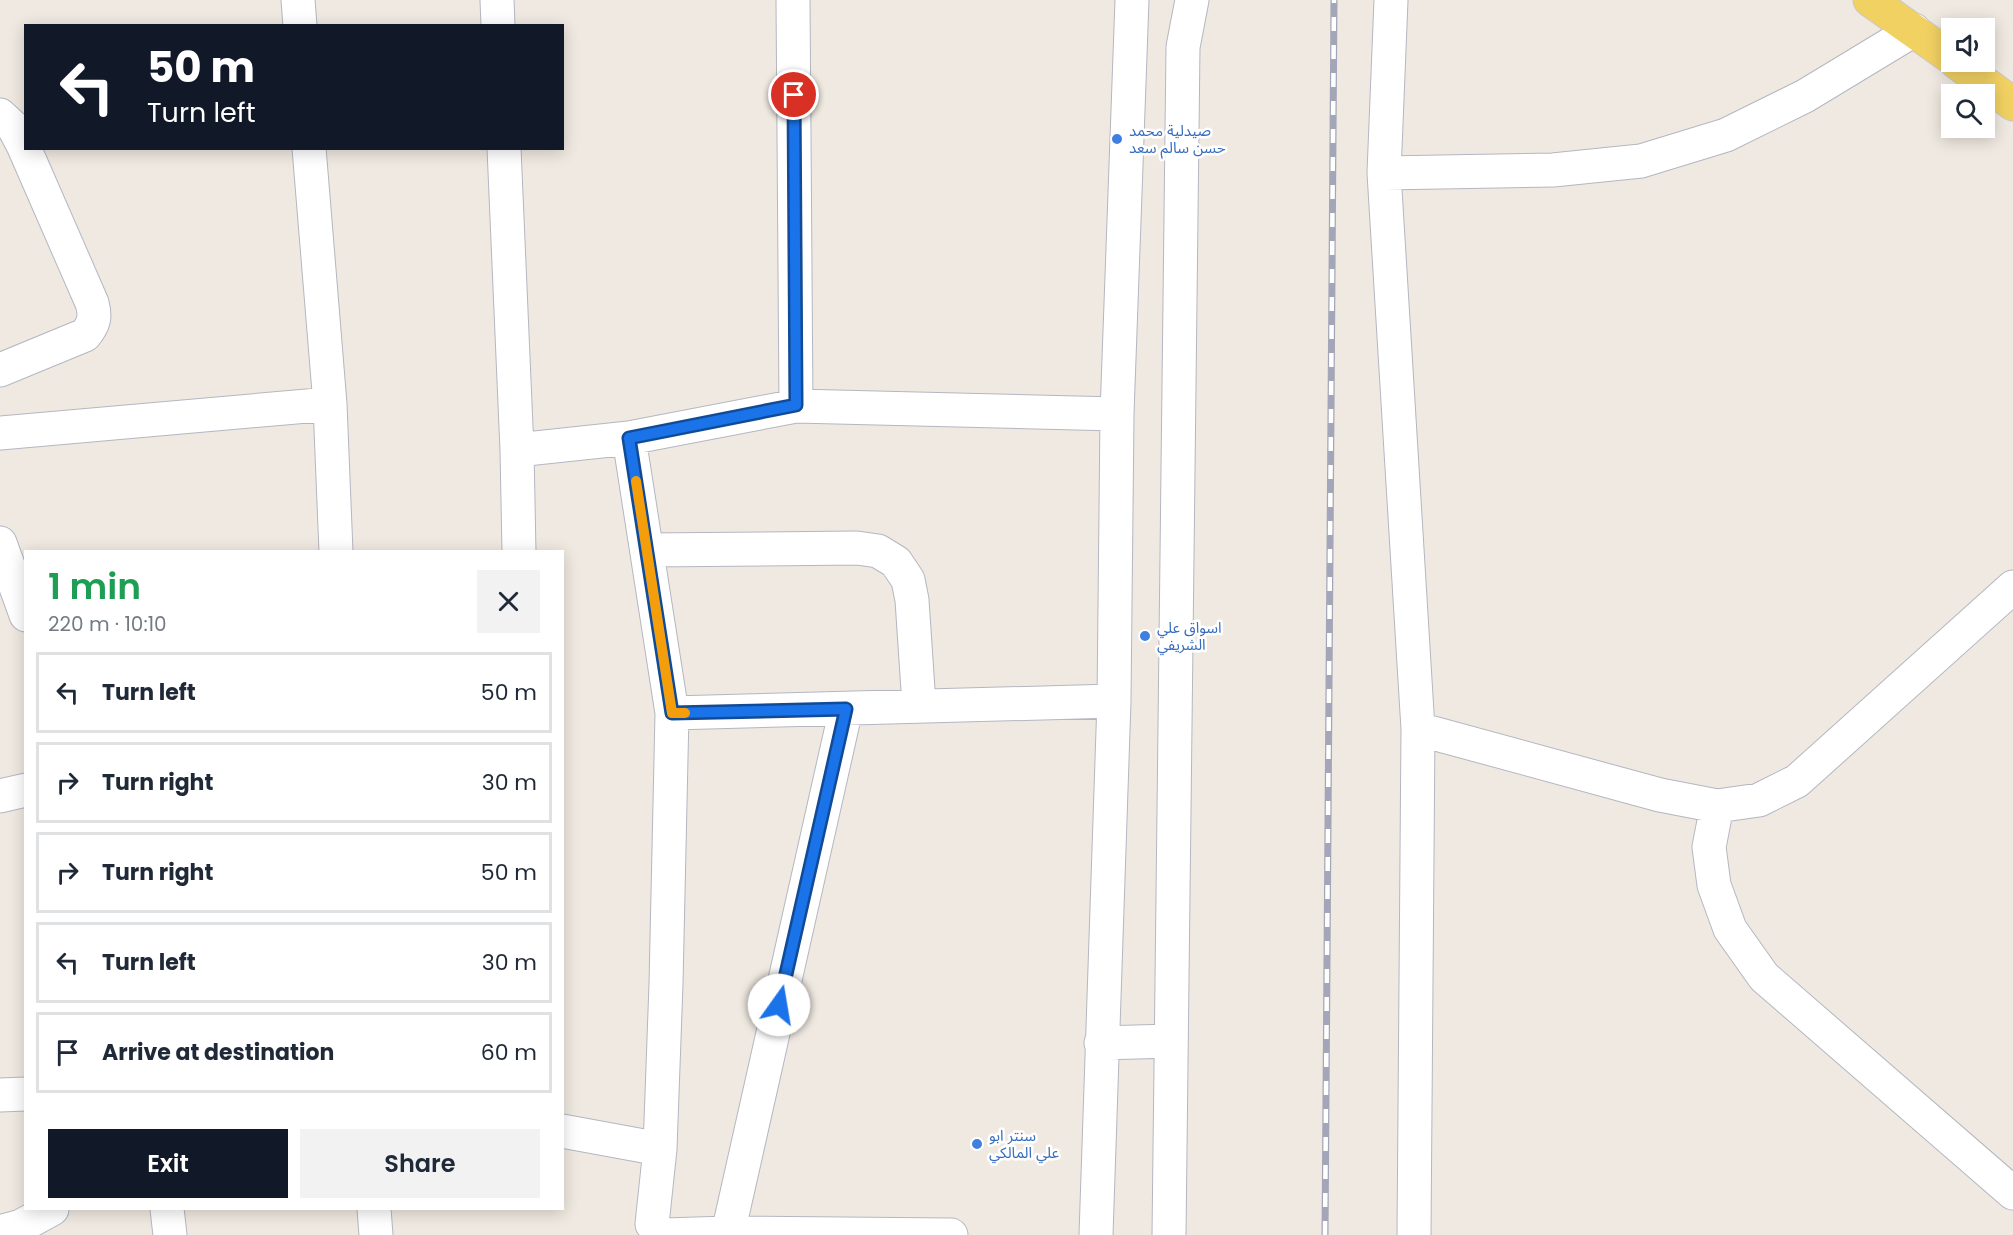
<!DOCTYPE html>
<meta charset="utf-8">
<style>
body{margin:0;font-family:Poppins,"Noto Sans Arabic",sans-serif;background:#f2f2f3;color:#1f2937;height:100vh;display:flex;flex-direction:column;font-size:22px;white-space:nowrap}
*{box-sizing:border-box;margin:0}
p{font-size:20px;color:#747a83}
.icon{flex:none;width:33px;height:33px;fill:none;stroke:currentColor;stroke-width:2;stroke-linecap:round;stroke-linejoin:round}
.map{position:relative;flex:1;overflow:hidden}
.panel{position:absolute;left:24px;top:550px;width:540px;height:660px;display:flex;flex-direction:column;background:#fff;border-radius:0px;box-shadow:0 3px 15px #0003}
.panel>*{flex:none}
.top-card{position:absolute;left:24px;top:24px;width:540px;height:126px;border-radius:0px;box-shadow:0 3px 15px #0003;background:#111827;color:#fff;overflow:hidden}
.fabs{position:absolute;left:1941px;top:18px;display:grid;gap:12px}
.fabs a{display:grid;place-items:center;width:54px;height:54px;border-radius:0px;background:#fff;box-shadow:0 3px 15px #0003;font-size:30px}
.pin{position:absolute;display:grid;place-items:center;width:51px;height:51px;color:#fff;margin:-26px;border:3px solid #fff;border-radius:50%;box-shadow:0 2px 6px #0007}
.me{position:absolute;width:66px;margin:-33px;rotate:13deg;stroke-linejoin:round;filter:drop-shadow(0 0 4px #0008)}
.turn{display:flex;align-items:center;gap:21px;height:126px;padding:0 24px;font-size:27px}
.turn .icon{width:78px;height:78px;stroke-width:2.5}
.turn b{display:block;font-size:42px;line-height:51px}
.round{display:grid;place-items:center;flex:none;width:63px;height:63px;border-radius:0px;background:#f2f2f3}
.overview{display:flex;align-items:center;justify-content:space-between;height:102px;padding:0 24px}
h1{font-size:36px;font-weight:600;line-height:45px;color:#1e9e55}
.cta{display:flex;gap:12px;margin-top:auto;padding:12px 24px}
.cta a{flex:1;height:69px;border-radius:0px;background:#111827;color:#fff;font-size:24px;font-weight:600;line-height:69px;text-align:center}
.cta a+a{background:#f2f2f3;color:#1f2937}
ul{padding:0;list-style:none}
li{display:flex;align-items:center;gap:18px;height:81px;margin:0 12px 9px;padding:0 12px;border:3px solid #e0e1e3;border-radius:0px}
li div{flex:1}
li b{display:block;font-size:22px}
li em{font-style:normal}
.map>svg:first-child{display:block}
</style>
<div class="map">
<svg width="2013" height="1235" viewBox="0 0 2013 1235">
<rect width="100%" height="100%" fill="#efe9e1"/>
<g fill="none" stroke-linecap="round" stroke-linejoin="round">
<defs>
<path id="minor" d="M298 0 300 26
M497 0 498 26
M793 0 796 406
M1391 0 1384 173 1418 729 1414 1235
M0 115 14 128 23 145 92 303C96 317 94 324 85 335L0 370
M309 148 330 404 336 552
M504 148 517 450 519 552
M1384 173 1553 170 1641 161 1726 135 1805 96 1914 30
M0 433 330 404
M629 438 672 713 666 984 660 1149 652 1224 662 1235
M517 450 629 438 796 406 1117 414
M0 543 26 615
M647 550 857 548 878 551 896 562 908 580 912 600 919 705
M672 713 1114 701
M1418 729 1660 795 1717 806 1759 800 1797 781 2013 587
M0 796 26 790
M1717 806 1709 847 1714 885 1730 929 1764 977 2013 1193
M1101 1043 1171 1041
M0 1095 26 1094
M562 1131 660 1149
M167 1209 170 1235
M374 1209 376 1235
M0 1232 21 1226 52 1209
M728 1233 846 709
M665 1235 728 1233 951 1235
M1096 1235 1114 701 1117 414 1132 0
M1169 1235 1183 47 1192 0"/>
<path id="major" d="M1870 0 1952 58
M1956 62 2013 104"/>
</defs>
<use href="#minor" stroke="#b4b7c1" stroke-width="35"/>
<use href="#major" stroke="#c9c9c9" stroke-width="35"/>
<use href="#minor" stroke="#fff" stroke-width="33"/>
<use href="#major" stroke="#f2d163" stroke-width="33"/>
<defs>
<path id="rail" d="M1325 1235 1334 0"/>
</defs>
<use href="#rail" stroke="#a3a6b8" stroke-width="7"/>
<use href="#rail" stroke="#fff" stroke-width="4.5" stroke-dasharray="14" stroke-linecap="butt"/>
</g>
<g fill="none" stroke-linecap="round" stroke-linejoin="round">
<defs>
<path id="route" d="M779 1005 846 709 672 713 629 438 796 405 794 95"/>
</defs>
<use href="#route" stroke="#114b97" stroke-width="15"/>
<use href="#route" stroke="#1a73e8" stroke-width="10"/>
<path stroke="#f59e0b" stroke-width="10" d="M636 481 672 713H685"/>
</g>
<g fill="#3f7fe0" stroke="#fff" stroke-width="2">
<circle cx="1117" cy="139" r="6"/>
<circle cx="1145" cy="636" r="6"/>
<circle cx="977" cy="1144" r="6"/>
</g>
<g text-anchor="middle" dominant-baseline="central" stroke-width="5" stroke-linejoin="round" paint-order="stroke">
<g font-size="15" fill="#366cbe" stroke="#fff" text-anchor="start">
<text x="1129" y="130">صيدلية محمد<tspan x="1129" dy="17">حسن سالم سعد</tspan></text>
<text x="1157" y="627">اسواق علي<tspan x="1157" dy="17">الشريفي</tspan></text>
<text x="989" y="1135">سنتر ابو<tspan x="989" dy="17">علي المالكي</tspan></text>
</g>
</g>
</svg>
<div class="fabs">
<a><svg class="icon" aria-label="sound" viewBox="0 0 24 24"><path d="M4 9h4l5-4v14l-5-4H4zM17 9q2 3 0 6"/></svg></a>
<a><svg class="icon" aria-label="search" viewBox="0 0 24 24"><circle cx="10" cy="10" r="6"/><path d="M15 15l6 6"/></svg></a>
</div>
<div class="pin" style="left:794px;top:95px;background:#d93025"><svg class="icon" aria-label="arrive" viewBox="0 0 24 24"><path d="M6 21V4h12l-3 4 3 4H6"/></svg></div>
<svg class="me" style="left:779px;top:1005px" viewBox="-20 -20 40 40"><circle r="19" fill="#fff"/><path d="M0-13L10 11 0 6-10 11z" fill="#1a73e8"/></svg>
<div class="top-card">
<div class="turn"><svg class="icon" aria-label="left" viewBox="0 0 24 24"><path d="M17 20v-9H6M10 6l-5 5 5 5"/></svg><div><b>50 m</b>Turn left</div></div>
</div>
<section class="panel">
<div class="overview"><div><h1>1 min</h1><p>220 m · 10:10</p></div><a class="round"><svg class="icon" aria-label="close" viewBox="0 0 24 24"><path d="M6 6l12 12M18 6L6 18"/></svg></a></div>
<ul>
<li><svg class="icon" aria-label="left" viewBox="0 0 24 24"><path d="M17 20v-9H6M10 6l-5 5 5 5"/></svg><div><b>Turn left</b></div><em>50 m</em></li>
<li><svg class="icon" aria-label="right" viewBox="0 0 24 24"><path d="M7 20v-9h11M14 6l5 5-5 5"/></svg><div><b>Turn right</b></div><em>30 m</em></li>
<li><svg class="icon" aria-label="right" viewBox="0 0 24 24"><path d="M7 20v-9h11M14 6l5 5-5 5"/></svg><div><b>Turn right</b></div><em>50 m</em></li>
<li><svg class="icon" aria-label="left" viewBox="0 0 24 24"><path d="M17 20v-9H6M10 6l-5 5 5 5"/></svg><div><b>Turn left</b></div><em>30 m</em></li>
<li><svg class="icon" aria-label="arrive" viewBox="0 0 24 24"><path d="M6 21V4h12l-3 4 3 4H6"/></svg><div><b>Arrive at destination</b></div><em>60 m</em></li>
</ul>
<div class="cta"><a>Exit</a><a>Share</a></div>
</section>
</div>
